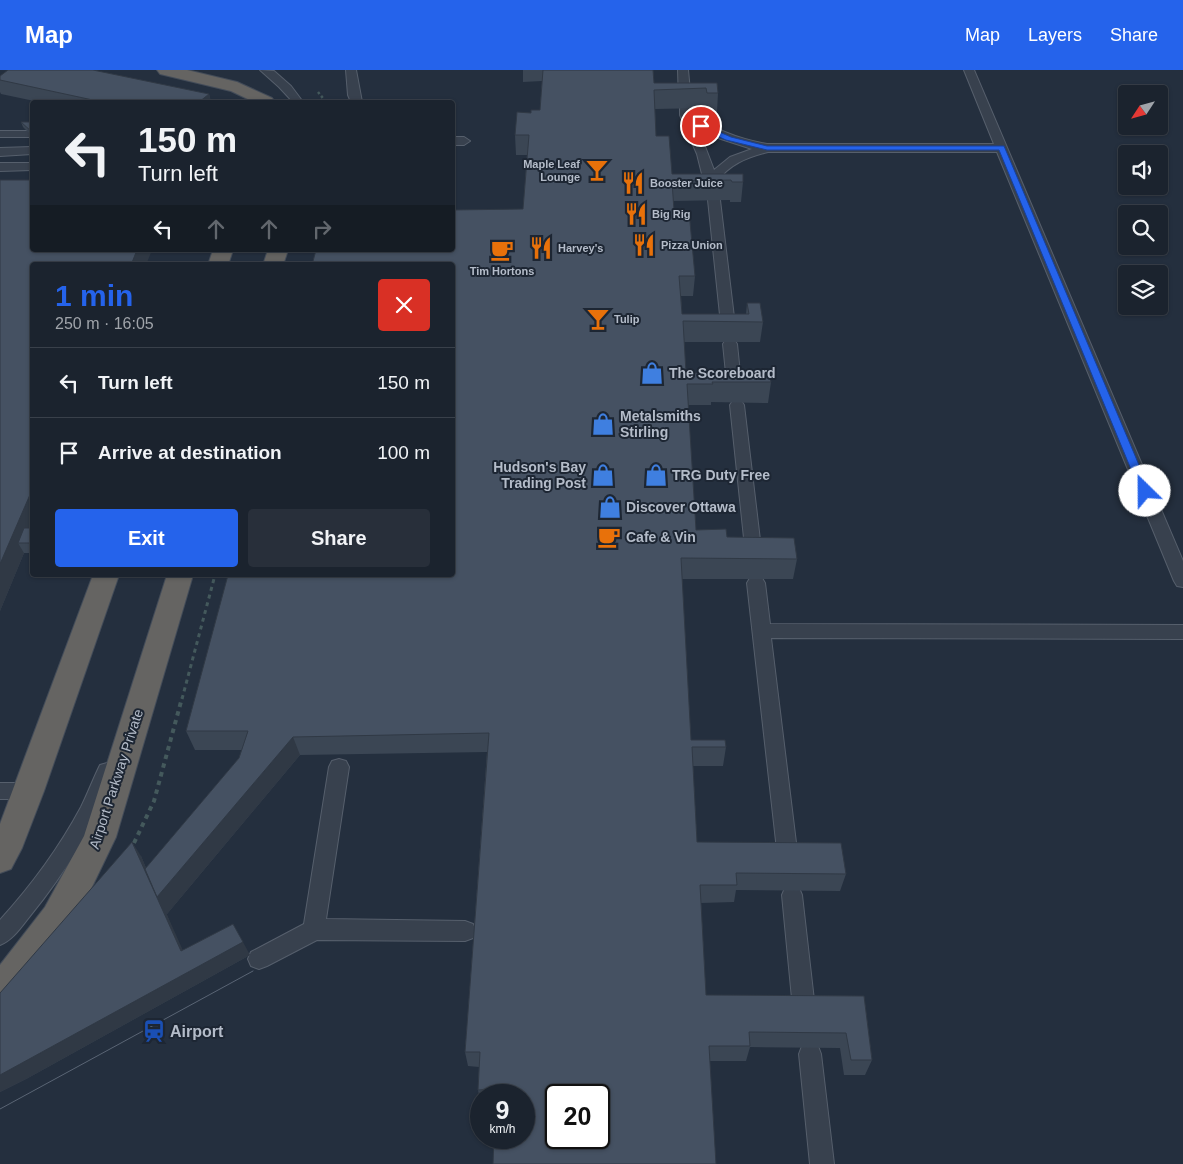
<!DOCTYPE html>
<meta charset="utf-8">
<style>
body{margin:0;font-family:Arial,sans-serif;background:#282f3a;color:#f1f3f6;height:100vh;display:flex;flex-direction:column;font-size:19px;white-space:nowrap}
*{box-sizing:border-box;margin:0}
p{font-size:16px;color:#a0a4aa}
.icon{flex:none;width:28px;height:28px;fill:none;stroke:currentColor;stroke-width:2;stroke-linecap:round;stroke-linejoin:round}
.map{position:relative;flex:1;overflow:hidden}
.side{position:absolute;left:30px;top:192px;width:425px;height:315px;display:flex;flex-direction:column;background:#1b232e;border-radius:5px;box-shadow:0 1px 4px #0004,0 0 0 1px #39404a}
.side>*{flex:none}
.guide{position:absolute;left:30px;top:30px;width:425px;height:152px;border-radius:5px;box-shadow:0 1px 4px #0004,0 0 0 1px #39404a;background:#1b232e;color:#f1f3f6;overflow:hidden}
.needle{width:32px;rotate:234deg}
.tools{position:absolute;left:1118px;top:15px;display:grid;gap:10px}
.tools a{display:grid;place-items:center;width:50px;height:50px;border-radius:5px;background:#1b232e;box-shadow:0 1px 4px #0004,0 0 0 1px #39404a;font-size:25px}
.speed{position:absolute;left:470px;top:1014px;display:flex;gap:10px;font-size:25px;font-weight:700;text-align:center}
.speed>*{display:grid;place-content:center;width:65px;height:65px;border-radius:50%;background:#1b232e;box-shadow:0 1px 4px #0004,0 0 0 1px #39404a;line-height:1}
.speed small{font-size:12px;font-weight:400}
.speed .limit{border:2px solid #111;border-radius:8px;background:#fff;color:#111}
.pin{position:absolute;display:grid;place-items:center;width:42px;height:42px;color:#fff;margin:-21px;border:2px solid #fff;border-radius:50%;box-shadow:0 1px 5px #0007}
.me{position:absolute;width:55px;margin:-28px;rotate:337deg;stroke-linejoin:round;filter:drop-shadow(0 0 4px #0008)}
.turn{display:flex;align-items:center;gap:18px;height:105px;padding:0 25px;font-size:22px}
.turn .icon{width:65px;height:65px;stroke-width:2.5}
.turn b{display:block;font-size:35px;line-height:42px}
.lanes{display:flex;align-items:center;height:48px;padding:0 25px;background:#0003;justify-content:center;gap:25px;direction:ltr}
.lanes .off{opacity:.35}
.round{display:grid;place-items:center;flex:none;width:52px;height:52px;border-radius:5px;background:#282f3a}
.head{display:flex;align-items:center;justify-content:space-between;height:85px;padding:0 25px}
h1{font-size:30px;font-weight:700;line-height:38px;color:#2563eb}
.action{display:flex;gap:10px;margin-top:auto;padding:10px 25px}
.action a{flex:1;height:58px;border-radius:5px;background:#2563eb;color:#fff;font-size:20px;font-weight:700;line-height:58px;text-align:center}
.action a+a{background:#282f3a;color:#f1f3f6}
ul{padding:0;list-style:none}
li{display:flex;align-items:center;gap:15px;height:70px;padding:0 25px;border-top:1px solid #39404a}
li div{flex:1}
li b{display:block;font-size:19px}
li em{font-style:normal}
header{display:flex;align-items:center;gap:30px;box-sizing:border-box;height:70px;padding:0 25px;background:#2563eb;color:#fff}
header strong{font-size:24px}
nav{display:flex;gap:28px;margin-inline-start:auto;font-size:18px}
.map>svg:first-child{display:block}
</style>
<header>
<strong>Map</strong>
<nav><a>Map</a><a>Layers</a><a>Share</a></nav>
</header>
<div class="map">
<svg width="1183" height="1094" viewBox="0 0 1183 1094">
<rect width="100%" height="100%" fill="#242f3e"/>
<g fill="none" stroke-linecap="round" stroke-linejoin="round">
<defs>
<path id="service" d="M260 0 274 1 291 16 303 32H293L279 17Z
M346 0H356L362 32H351L348 25Z
M678 0H688L691 32 687 35 692 38V44C715 60 739 69 767 74H994L964 0H974L1183 491V517L1177 516 1174 511 997 82H768C748 87 729 94 717 112L719 124 716 127 720 130 736 264 734 267H724L722 264 708 130 711 127 707 124 697 84 680 45V38L684 35 679 32ZM698 58 721 69 752 79 730 87 714 100Z
M0 61H32V67H0Z
M452 67H464L470 71 464 75H452Z
M32 77V84L0 86V78Z
M0 93H32V100L0 101Z
M730 270 735 271 737 274 742 323 740 326H730L728 323 723 274 725 271Z
M737 330 742 332 744 335 762 487 760 491 754 493 748 491 746 487 730 335 732 332Z
M756 507 762 508 765 513 770 554 1183 555V569L771 568 798 789 795 795 788 798 781 795 778 789 747 513 750 508Z
M339 689 346 691 349 697 326 849 465 851 473 854 476 861 473 868 465 871 317 870 267 896 259 899 251 896 248 889 251 882 304 854 329 697 332 691Z
M107 693 114 695 117 701C95 754 66 802 30 846 21 857 13 870 0 875V850C31 816 59 778 81 737 88 723 93 709 100 695Z
M0 713H29L36 715 39 721 36 727 29 729H0Z
M792 815 799 818 802 825 815 939 812 947 804 950 796 947 793 939 782 825 785 818Z
M810 973 818 976 821 984 834 1094H810L799 984 802 976Z"/>
<path id="trunk" d="M157 0H187L237 12 272 28 275 32H254L231 21 160 4Z
M213 180H233L228 195H208Z
M268 180H288L283 195H263Z
M93 505H119L44 721 22 778 11 799 0 803V754Z
M167 505H193L116 767 91 819 55 878 12 932 0 937V895L45 837 84 766Z"/>
</defs>
<use href="#service" stroke="#565f6c" stroke-width="2"/>
<use href="#trunk" stroke="#434c59" stroke-width="2"/>
<path stroke="#44595c" stroke-width="2.5" stroke-dasharray="2.5 2.5" stroke-linecap="butt" d="M318 22 326 32"/>
<path stroke="#44595c" stroke-width="3" stroke-dasharray="4 4" stroke-linecap="butt" d="M182 629 215 505"/>
<path stroke="#44595c" stroke-width="4" stroke-dasharray="4.5 4.5" stroke-linecap="butt" d="M134 773 154 731 182 628"/>
<use href="#service" fill="#38414e" fill-rule="evenodd"/>
<use href="#trunk" fill="#656462" fill-rule="evenodd"/>
<path stroke="#5a6575" stroke-width="1" d="M0 1039 253 901"/>
</g>
<path fill="#3b4654" d="M523 0H653L654 13H717L718 23 717 42H706L705 38 655 39 656 66 672 104H743V112L741 132H730V130L673 131 674 141 695 206 693 226H681L682 244H746L747 233 763 252 760 272H684L686 303 771 312 768 333 711 332V335H688L696 460 727 467 797 489 793 509H682L691 670 726 677 723 696H693L697 772 846 804 840 821 736 820 734 832 701 833 706 925 864 926 872 990 865 1005H844L840 978 750 977 746 991H710L524 1025H481V1034L478 1020 479 997 468 996 465 982 487 682 300 685 167 844 164 838 182 881 250 885 28 1008 0 1022V923L141 786 146 798 239 688 242 680H195L186 661 523 139 527 85H516L515 65 531 43 540 40 542 11 523 12Z
M0 6 209 24 211 32H39L1 24 0 22Z
M21 52H32V66L23 57Z
M0 110 32 195V483H24L0 541Z"/>
<path fill="#303945" d="M209 24 211 32H199Z
M137 180H152L146 195H131Z
M32 420V464L18 473 24 483 0 541V494Z
M293 667 300 685 167 844 164 838 189 894 181 881 132 772 141 786 158 826Z
M243 872 250 885 28 1008 0 1022V1005Z"/>
<path fill="#455162" stroke="#303945" fill-rule="evenodd" d="M8 0H93L209 24 199 32H102L0 10V6Z
M543 0H653L654 13H717L718 23H707L706 18 654 20 656 66H669L672 104H743V112H732L731 110 672 111 674 141H689L695 206H679L682 244H749L747 233H760L763 252 683 251 686 303H769L771 312H712L713 314H687L696 460 726 459 727 467 794 468 797 489 681 488 691 670H725L726 677H692L697 772 841 773 846 804 736 803 737 815H700L706 925 864 926 872 990H851L846 963 749 962 750 976H709L716 1094H493L494 1068H524V1025H496L497 1019 478 1020 480 982H465L489 663 293 667 157 827 145 799 239 688 248 661H186L228 505H452V195H312L316 180H452V140L523 139 529 65H515L517 42 531 43V40H540ZM556 1025H599V1068H556Z
M21 52H32V62Z
M0 110H32V180H137L131 195H32V420L0 494Z
M24 458H32V473H18Z
M132 772 181 881 233 854 243 872 0 1005V923Z"/>
<path fill="#2563eb" stroke="#184099" d="M701 54 731 67 767 76H1004L1150 421 1149 424H1142L1140 421 999 80H767L726 70 699 58 698 56Z"/>
<defs>
<symbol id="bar-bare" viewBox="-9 -9 18 18"><path d="M-6-5H6L.8 .8V4.5H3.5V6h-7V4.5H-.8V.8Z" fill="#e8710a" stroke="#1d2633" stroke-width="2.5" paint-order="stroke"/></symbol>
<symbol id="restaurant-bare" viewBox="-9 -9 18 18"><path d="M-5-6h1v4h1v-4h1v4h1v-4h1v5L-1.5 .5V6h-2V.5L-5-1ZM5-6V6H3V1.5H1.5Q1.5-4 5-6Z" fill="#e8710a" stroke="#1d2633" stroke-width="2.5" paint-order="stroke"/></symbol>
<symbol id="cafe-bare" viewBox="-9 -9 18 18"><path d="M-5.5-4.5H6V0H3Q3 3.5 0 3.5H-2.5Q-5.5 3.5-5.5 0ZM3-3.2v2h1.7v-2ZM-6 4.5H4V6H-6Z" fill="#e8710a" stroke="#1d2633" stroke-width="2.5" paint-order="stroke"/></symbol>
<symbol id="shop-bare" viewBox="-9 -9 18 18"><path d="M-5-2.5h2.3a2.7 3.5 0 0 1 5.4 0H5L5.5 6h-11ZM-1.5-2.5h3a1.5 2.3 0 0 0-3 0Z" fill="#3f7fe0" stroke="#1d2633" stroke-width="2.5" paint-order="stroke"/></symbol>
<symbol id="station-bare" viewBox="-9 -9 18 18"><path d="M-3-6H3Q5-6 5-4V2Q5 4 3 4L4.5 6H3L1.5 4h-3L-3 6H-4.5L-3 4Q-5 4-5 2V-4Q-5-6-3-6ZM-3.5-4v3h7v-3ZM-3.5 1v1.5H-2V1ZM2 1v1.5H3.5V1Z" fill="#1a4fb4" stroke="#1d2633" stroke-width="2.5" paint-order="stroke"/></symbol>
</defs>
<g fill-rule="evenodd">
<use href="#bar-bare" x="581" y="84" width="32" height="32"/>
<use href="#restaurant-bare" x="617" y="97" width="32" height="32"/>
<use href="#restaurant-bare" x="620" y="128" width="32" height="32"/>
<use href="#restaurant-bare" x="628" y="159" width="32" height="32"/>
<use href="#restaurant-bare" x="525" y="162" width="32" height="32"/>
<use href="#cafe-bare" x="486" y="164" width="32" height="32"/>
<use href="#bar-bare" x="582" y="233" width="32" height="32"/>
<use href="#shop-bare" x="636" y="287" width="32" height="32"/>
<use href="#shop-bare" x="587" y="338" width="32" height="32"/>
<use href="#shop-bare" x="587" y="389" width="32" height="32"/>
<use href="#shop-bare" x="640" y="389" width="32" height="32"/>
<use href="#shop-bare" x="594" y="421" width="32" height="32"/>
<use href="#cafe-bare" x="593" y="451" width="32" height="32"/>
<use href="#station-bare" x="138" y="945" width="32" height="32"/>
</g>
<g text-anchor="middle" dominant-baseline="central" stroke-width="4" stroke-linejoin="round" paint-order="stroke">
<g font-size="11" font-weight="bold" fill="#b4bcc9" stroke="#1d2633" text-anchor="start">
<text x="580" y="94" text-anchor="end">Maple Leaf<tspan x="580" dy="13">Lounge</tspan></text>
<text x="650" y="113">Booster Juice</text>
<text x="652" y="144">Big Rig</text>
<text x="661" y="175">Pizza Union</text>
<text x="558" y="178">Harvey's</text>
<text x="502" y="201" text-anchor="middle">Tim Hortons</text>
<text x="614" y="249">Tulip</text>
</g>
<g font-size="14" font-weight="bold" fill="#b4bcc9" stroke="#1d2633" text-anchor="start">
<text x="669" y="303">The Scoreboard</text>
<text x="620" y="346">Metalsmiths<tspan x="620" dy="16">Stirling</tspan></text>
<text x="586" y="397" text-anchor="end">Hudson's Bay<tspan x="586" dy="16">Trading Post</tspan></text>
<text x="672" y="405">TRG Duty Free</text>
<text x="626" y="437">Discover Ottawa</text>
<text x="626" y="467">Cafe &amp; Vin</text>
</g>
<g font-size="14" fill="#b4bcc9" stroke="#1d2633">
<text transform="translate(116 709) rotate(-72)">Airport Parkway Private</text>
</g>
<g font-size="16" font-weight="bold" fill="#b4bcc9" stroke="#1d2633" text-anchor="start">
<text x="170" y="961">Airport</text>
</g>
</g>
</svg>
<div class="tools">
<a><svg class="needle" viewBox="-14 -14 28 28"><path d="M0-13l5 13h-10z" fill="#e53935"/><path d="M0 13l5-13h-10z" fill="#a0a4aa"/></svg></a>
<a><svg class="icon" aria-label="sound" viewBox="0 0 24 24"><path d="M4 9h4l5-4v14l-5-4H4zM17 9q2 3 0 6"/></svg></a>
<a><svg class="icon" aria-label="search" viewBox="0 0 24 24"><circle cx="10" cy="10" r="6"/><path d="M15 15l6 6"/></svg></a>
<a><svg class="icon" aria-label="layers" viewBox="0 0 24 24"><path d="M12 4l9 5-9 5-9-5zM3 14l9 5 9-5"/></svg></a>
</div>
<div class="speed"><div>9<small>km/h</small></div><div class="limit">20</div></div>
<div class="pin" style="left:701px;top:56px;background:#d93025"><svg class="icon" aria-label="arrive" viewBox="0 0 24 24"><path d="M6 21V4h12l-3 4 3 4H6"/></svg></div>
<svg class="me" style="left:1145px;top:421px" viewBox="-20 -20 40 40"><circle r="19" fill="#fff"/><path d="M0-13L10 11 0 6-10 11z" fill="#2563eb"/></svg>
<div class="guide">
<div class="turn"><svg class="icon" aria-label="left" viewBox="0 0 24 24"><path d="M17 20v-9H6M10 6l-5 5 5 5"/></svg><div><b>150 m</b>Turn left</div></div>
<div class="lanes"><svg class="icon" aria-label="left" viewBox="0 0 24 24"><path d="M17 20v-9H6M10 6l-5 5 5 5"/></svg><svg class="icon off" aria-label="ahead" viewBox="0 0 24 24"><path d="M12 20V5M6 11l6-6 6 6"/></svg><svg class="icon off" aria-label="ahead" viewBox="0 0 24 24"><path d="M12 20V5M6 11l6-6 6 6"/></svg><svg class="icon off" aria-label="right" viewBox="0 0 24 24"><path d="M7 20v-9h11M14 6l5 5-5 5"/></svg></div>
</div>
<section class="side">
<div class="head"><div><h1>1 min</h1><p>250 m · 16:05</p></div><a class="round" style="background:#d93025;color:#fff"><svg class="icon" aria-label="close" viewBox="0 0 24 24"><path d="M6 6l12 12M18 6L6 18"/></svg></a></div>
<ul>
<li><svg class="icon" aria-label="left" viewBox="0 0 24 24"><path d="M17 20v-9H6M10 6l-5 5 5 5"/></svg><div><b>Turn left</b></div><em>150 m</em></li>
<li><svg class="icon" aria-label="arrive" viewBox="0 0 24 24"><path d="M6 21V4h12l-3 4 3 4H6"/></svg><div><b>Arrive at destination</b></div><em>100 m</em></li>
</ul>
<div class="action"><a>Exit</a><a>Share</a></div>
</section>
</div>
